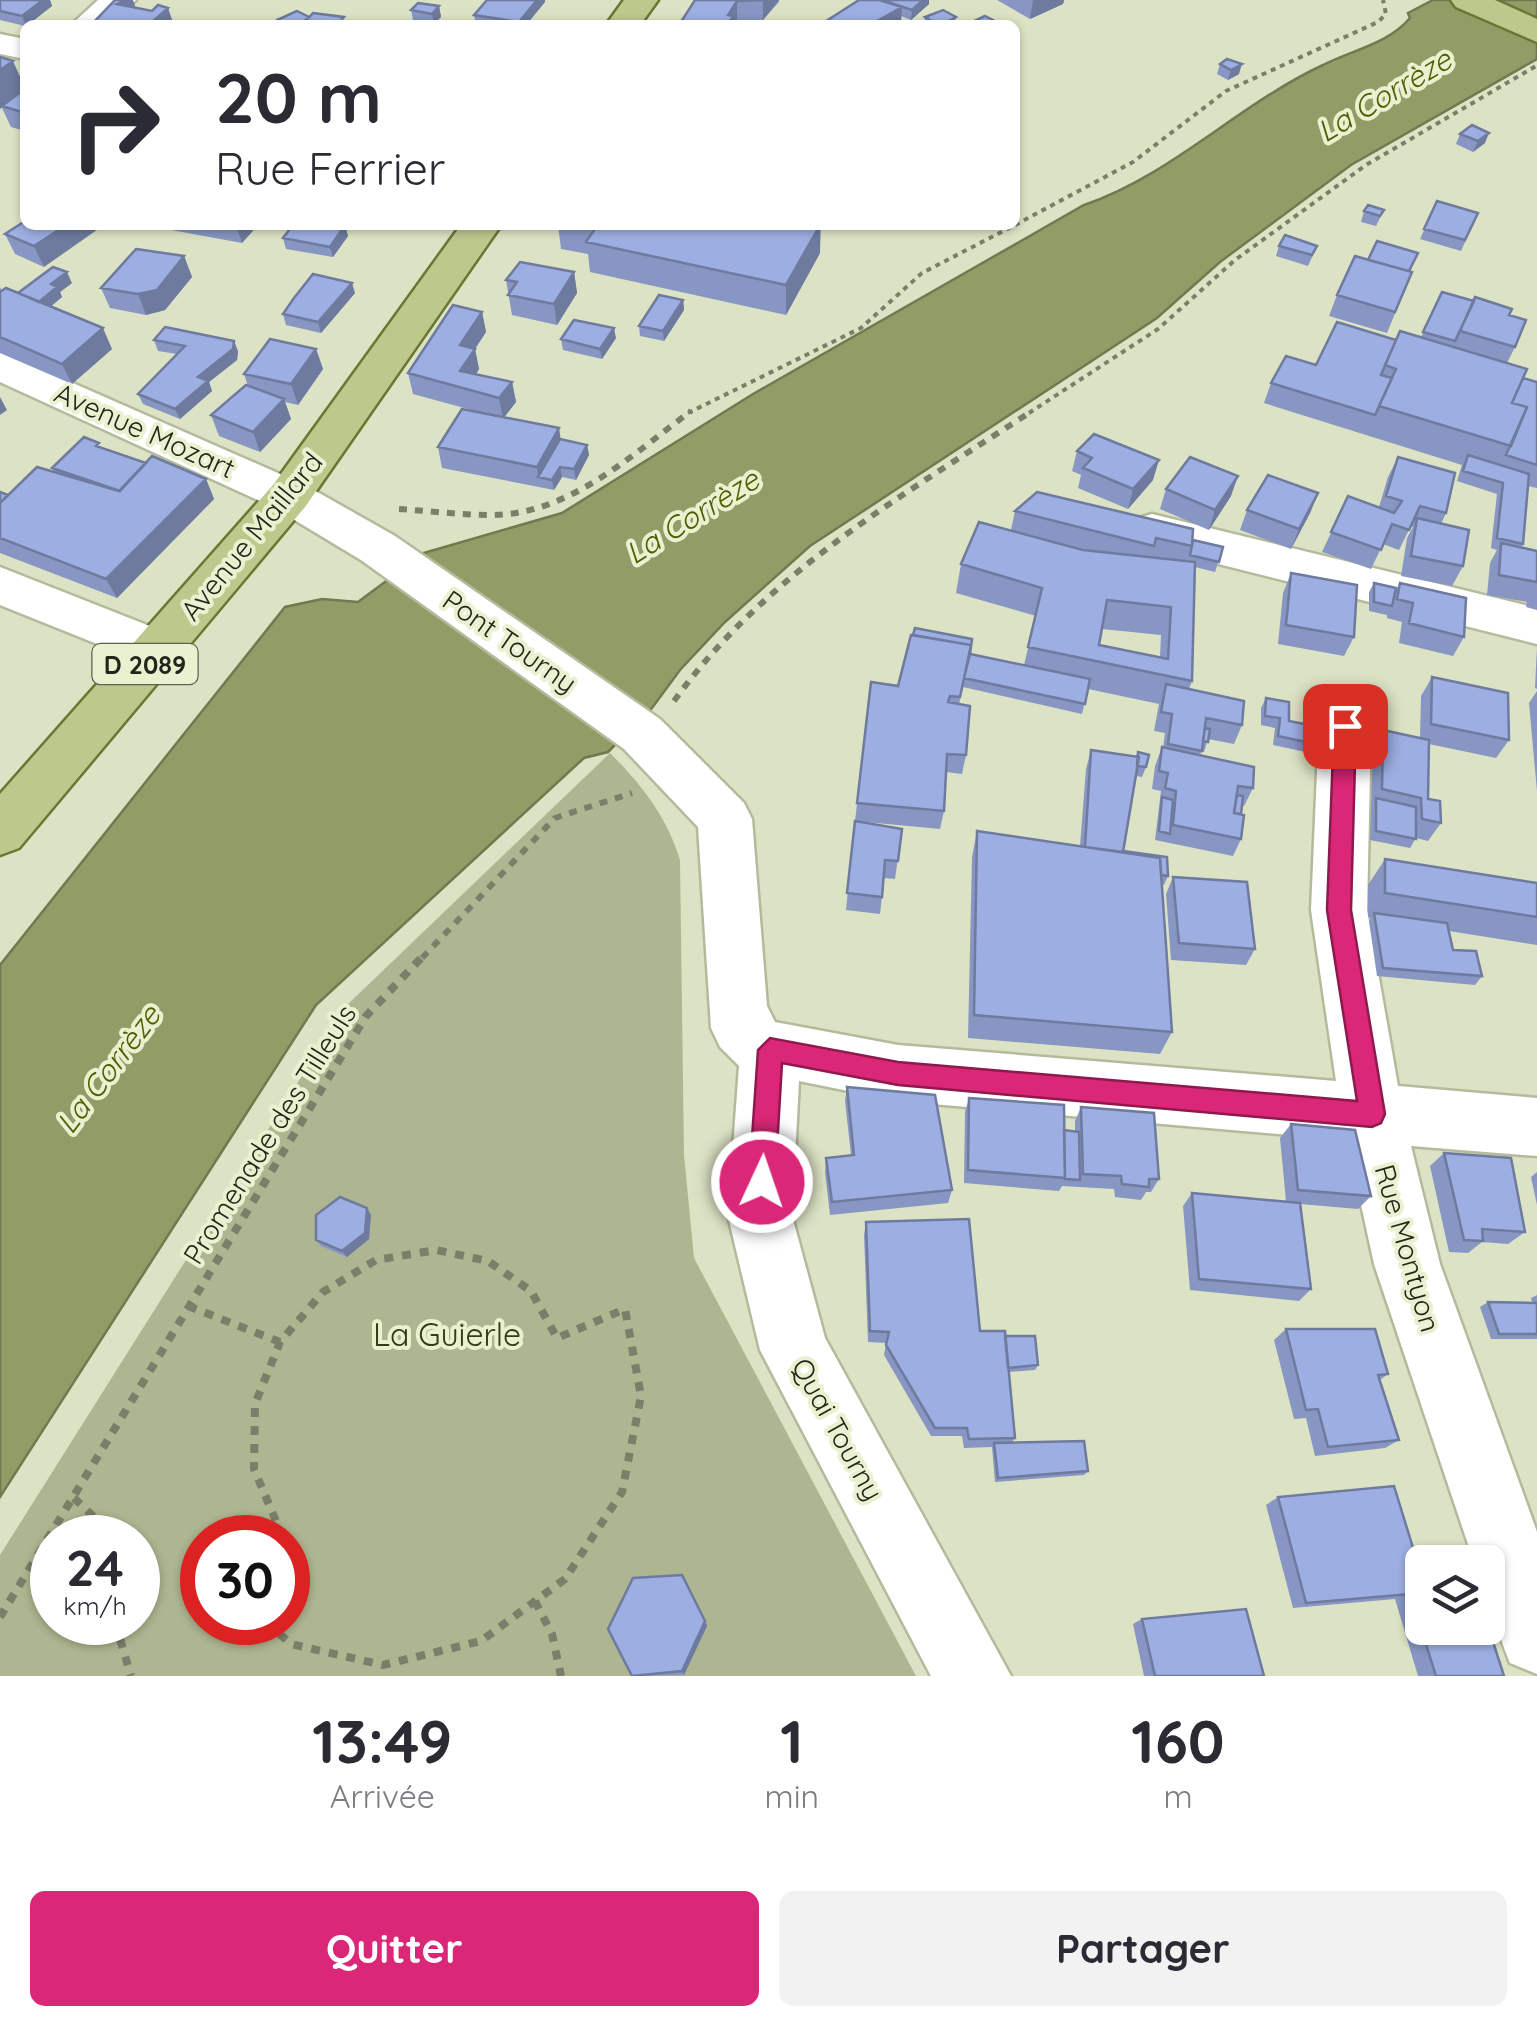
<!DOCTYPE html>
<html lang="fr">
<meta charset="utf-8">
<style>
body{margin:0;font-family:Quicksand,sans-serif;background:#f2f2f3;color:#2b2b33;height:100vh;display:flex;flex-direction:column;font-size:38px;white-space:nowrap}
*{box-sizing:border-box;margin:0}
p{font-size:32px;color:#7c7c81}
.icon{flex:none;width:55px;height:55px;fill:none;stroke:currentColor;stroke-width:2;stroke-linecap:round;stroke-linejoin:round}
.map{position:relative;height:1676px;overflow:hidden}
.details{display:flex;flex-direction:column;background:#fff;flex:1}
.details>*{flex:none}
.top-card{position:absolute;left:20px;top:20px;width:1000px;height:210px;border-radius:15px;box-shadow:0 2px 8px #0004;background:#fff;color:#2b2b33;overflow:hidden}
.fabs{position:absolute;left:1405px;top:1545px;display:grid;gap:20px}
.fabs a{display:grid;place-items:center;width:100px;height:100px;border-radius:15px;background:#fff;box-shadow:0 2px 8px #0004;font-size:50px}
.speed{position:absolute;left:30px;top:1515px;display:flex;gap:20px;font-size:50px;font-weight:700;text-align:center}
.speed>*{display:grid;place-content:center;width:130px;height:130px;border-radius:50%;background:#fff;box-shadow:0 2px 8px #0004;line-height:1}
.speed small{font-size:25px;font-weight:400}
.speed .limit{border:15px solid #d22;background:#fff;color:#111}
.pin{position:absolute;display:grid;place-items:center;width:85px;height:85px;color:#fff;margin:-42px;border-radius:20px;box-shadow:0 5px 15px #0006}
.me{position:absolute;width:110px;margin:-55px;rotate:3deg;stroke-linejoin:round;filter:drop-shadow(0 0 8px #0008)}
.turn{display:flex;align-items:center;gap:35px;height:210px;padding:0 30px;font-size:45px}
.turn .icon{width:130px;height:130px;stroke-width:2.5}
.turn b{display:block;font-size:70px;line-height:85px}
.eta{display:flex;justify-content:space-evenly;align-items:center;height:170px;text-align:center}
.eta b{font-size:60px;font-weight:700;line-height:70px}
.button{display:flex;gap:20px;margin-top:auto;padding:20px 30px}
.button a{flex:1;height:115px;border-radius:15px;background:#db2777;color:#fff;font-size:40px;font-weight:700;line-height:115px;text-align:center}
.button a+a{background:#f2f2f3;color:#2b2b33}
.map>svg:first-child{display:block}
</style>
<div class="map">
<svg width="1537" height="1676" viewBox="0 0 1537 1676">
<rect width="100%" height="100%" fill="#dce3c4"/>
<path fill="#adb690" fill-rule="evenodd" d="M610 753C642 785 667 817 680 860L684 1155 694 1258 916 1676H0V1555L346 1006ZM52 1538H138V1622H52ZM202 1538H288V1622H202Z"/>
<path fill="#919d67" stroke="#707950" stroke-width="2.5" d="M1433 0H1537V59L1351 165 1220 262 1157 318 810 546 725 622 680 670 652 708 608 752 584 758 316 1005 0 1497V965L285 607 322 599 358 602 424 553 562 513 753 394 1084 205C1172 175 1239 104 1323 65 1352 50 1388 44 1410 18L1408 13Z"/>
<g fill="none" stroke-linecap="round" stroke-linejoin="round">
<defs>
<path id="minor" d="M98 0H136L109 25H71Z
M0 34 25 39V59L0 54Z
M0 351 305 485 395 536 660 719 744 803 752 819 767 1006 775 1022 898 1045 1336 1081 1311 910 1319 726 1327 712 1345 706 1363 712 1371 726 1367 910 1398 1086 1537 1098V1156L1411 1146 1440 1264 1537 1532V1674L1510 1663C1496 1628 1488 1600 1488 1562H1474L1374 1264 1347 1140 898 1101 799 1081 792 1216 825 1338 1011 1676H931L760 1350 728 1216 739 1066 720 1047 711 1028 698 827 624 749 361 560 273 507 0 382Z
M1152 514 1537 608V644L1135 543 1128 531 1135 519Z
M0 567 175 636 182 649 175 662 157 668 0 605Z"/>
<path id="primary" d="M624 0H658L640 25H606Z
M1451 0H1495L1537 19V42L1456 7Z
M461 225H501L305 507 19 848 0 855V794L273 485Z"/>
</defs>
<use href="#minor" stroke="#b3bb9c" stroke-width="5"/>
<use href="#primary" stroke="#6a7733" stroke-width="5"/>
<path stroke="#7a7f6a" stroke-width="4" stroke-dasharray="5 5" stroke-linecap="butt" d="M1015 225 1133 162 1226 91 1378 22 1386 14 1383 0
M688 413 861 328 922 273 1015 225
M1029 413 1158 329 1235 260 1366 165 1536 66"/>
<path stroke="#7a7f6a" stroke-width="6" stroke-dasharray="8 8" stroke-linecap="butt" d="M399 509C430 511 462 515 493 515 570 514 633 454 691 411
M674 701C766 573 902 496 1032 411
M422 958 555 818 632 793"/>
<path stroke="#7a7f6a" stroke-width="8" stroke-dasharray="9 9" stroke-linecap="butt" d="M188 1306 280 1342
M74 1498 98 1521 100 1538
M535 1601 552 1634 561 1676
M0 1617 366 1016 424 955
M115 1622 131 1676
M266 1622 291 1644 383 1665 481 1641 565 1579 622 1492 641 1396 625 1309 557 1338 531 1291 488 1261 436 1250 376 1260 323 1292 280 1342 255 1404 254 1469 279 1528 269 1538"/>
<use href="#minor" fill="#fff" fill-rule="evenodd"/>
<use href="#primary" fill="#bdc88d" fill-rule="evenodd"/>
</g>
<path fill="#8796c2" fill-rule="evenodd" d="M0 0H50L52 6 25 26 0 20Z
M695 0H779V2L763 20 737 21Z
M859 0H929V4L911 20 901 16V25H820Z
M997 0H1064L1063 4 1030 19Z
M545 2 526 25H476L474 15Z
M439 6 441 17 434 24 413 20 411 10Z
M925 17H956L955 25H924Z
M1220 64 1239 74 1228 80 1217 74Z
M25 88V131L11 127 2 108Z
M1460 134 1485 143 1473 152 1456 144Z
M1437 201 1478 213 1461 251 1420 239Z
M1384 210 1376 226 1361 222 1364 211Z
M25 221 44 267 15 254 5 234Z
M144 225H258L242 243Z
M345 225 348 236 333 257 286 249 283 238Z
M558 225H821L820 253 786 315 590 272 588 254 561 249Z
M1279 246H1317L1308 266 1276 256Z
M184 256 192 277 165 310 146 315 110 308 101 288Z
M1409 271 1412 272 1387 333 1329 316 1337 295Z
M574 272 577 293 557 325 512 315 506 280Z
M72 283 60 292 62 297 50 307 112 349 72 384 0 353V287L2 291 18 293Z
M1442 292 1509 315 1515 347 1507 363 1523 378 1537 382V488L1528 486 1523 544 1521 548 1537 551V610L1526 607 1527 602 1487 595 1490 563 1497 550 1491 548 1497 494 1457 481 1462 465 1264 403 1271 383 1316 365 1396 340 1421 337Z
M355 293 321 333 286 325 283 314Z
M683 300 684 310 664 341 640 336 639 326Z
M482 312 486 332 475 349 479 369 476 374 512 382 516 402 504 417 561 440 587 445 589 455 576 480 562 477 554 490 442 468 438 447 479 412 413 394 408 373Z
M616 338 602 359 563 350 561 339Z
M154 340 238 351 237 360 209 382 212 391 180 419 143 404 138 394 177 354 158 351Z
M316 349 323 369 298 405 285 402 291 419 260 452 219 436 211 415 248 386 244 374Z
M101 448 146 463 206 479 214 499 117 598 0 553V492L8 495 54 472 52 468Z
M1077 451 1153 480 1128 509 1078 488 1081 475 1072 471Z
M1398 457 1446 513 1441 524 1463 566 1452 586 1401 576 1407 538 1413 527 1411 526 1399 550 1383 544 1371 569 1322 552 1348 496 1379 507 1388 477Z
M1166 489 1231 496 1209 530 1160 509Z
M1318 493 1310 513 1291 549 1240 530 1247 510Z
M1015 511 1193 540 1223 547 1215 572 1195 567 1192 681 1189 689 1242 725 1234 744 1208 739 1204 752 1202 751 1200 755 1253 788 1244 806H1242L1241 839 1233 856 1155 840 1161 791 1152 789 1155 766 1162 747 1163 748 1165 733 1154 731 1159 704 1088 689 1082 714 963 687 959 704 966 755 962 774 946 772 944 811 940 829 855 821 871 682 898 686 970 654 1024 665 1036 616 956 593 961 564 1011 530ZM1026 534 1091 551 1083 550ZM1102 629 1161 635 1160 657 1099 645Z
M1291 573 1354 637 1344 656 1278 644 1283 593Z
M1374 583 1395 592 1400 583 1464 637 1453 656 1399 643 1402 622 1387 618V615L1369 611V592Z
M1537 647V689L1535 688Z
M1432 677 1509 740 1496 758 1429 744 1428 799 1441 823 1428 841 1416 838 1410 848 1370 840 1373 749 1383 730 1420 738 1421 696Z
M1537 691V791L1529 703Z
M1266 698 1289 721 1320 745 1315 754 1273 745 1275 728 1261 725V708Z
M1091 750 1146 767 1142 777 1136 776 1123 851 1168 876 1164 885 1162 884 1172 1032 1160 1054 968 1038 972 857 977 831 1080 846 1086 769Z
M855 821 902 829 895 879 884 878 880 914 846 910Z
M1385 859 1537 883V945L1449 931 1453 950 1482 976 1475 985 1377 976 1369 921 1371 918 1368 917V885Z
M1173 877 1255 949 1246 965 1171 960 1166 894Z
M847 1087 952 1190 948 1203 830 1215 825 1172 826 1158 851 1155 845 1101Z
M969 1098 1064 1130 1075 1131V1121L1081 1107 1159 1179 1151 1192H1146L1141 1200 1115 1197 1114 1189 1062 1186 1059 1191 964 1183 965 1112Z
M1291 1124 1371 1196 1358 1209 1300 1204 1311 1289 1299 1301 1190 1290 1183 1206 1192 1193 1286 1201 1280 1138Z
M1444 1153 1525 1232 1508 1244 1482 1242 1468 1253 1449 1252 1430 1166Z
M1537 1172V1205L1531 1177Z
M371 1215 369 1239 347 1257 321 1246 316 1240Z
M866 1222 980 1331 1005 1336 1038 1365 1035 1370 1009 1372 1015 1438 1012 1442 1088 1471 1084 1475 995 1482 992 1447 964 1448 962 1436H931L884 1355 886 1343 868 1342 864 1235Z
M1537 1295V1339H1491L1480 1307 1488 1302H1532L1531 1298Z
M1286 1329 1388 1374 1380 1380 1399 1440 1385 1448 1315 1456 1306 1418 1294 1419 1274 1340Z
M1394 1486 1422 1628 1504 1676H1418L1395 1599 1293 1608 1266 1505 1278 1497Z
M1142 1619 1264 1676H1144L1133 1624Z
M705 1621 707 1626 684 1675 632 1676Z"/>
<path fill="#6e7a9e" d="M43 0H50L52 6 28 25H26L22 16Z
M127 0H133L139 18 117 4Z
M537 0H545V2L526 25H520L519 22Z
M763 0H779L763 20Z
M923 0H929V4L911 20 912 10Z
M1033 0H1064L1063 4 1030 19Z
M737 1V21L734 25H726L728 15Z
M439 6 441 17 434 24 432 14Z
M902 7 901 25H870Z
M168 8 174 25H149Z
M13 61 25 88V91L0 109V70Z
M1242 64 1239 74 1228 80 1231 70Z
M1489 133 1485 143 1473 152 1478 141Z
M66 225H104L44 267 34 246Z
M236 225H258L242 243Z
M345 225 348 236 333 257 330 247Z
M820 225V253L786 315V285Z
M184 256 192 277 165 310 146 315 138 294Z
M67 272 72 283 60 292 62 297 37 318 32 307 51 284Z
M574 272 577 293 557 325 554 304Z
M352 283 355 293 321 333 318 322Z
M683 300 684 310 664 341 663 331Z
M482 312 486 332 464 365 460 345Z
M103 328 112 349 72 384 62 364Z
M614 328 616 338 602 359 600 349Z
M234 341 238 351 237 360 209 382 212 391 180 419 175 409 198 377Z
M316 349 323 369 298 405 291 384Z
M475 349 479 369 466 389 460 371Z
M512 382 516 402 503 419 499 398Z
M0 397 7 410 0 415Z
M284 399 291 419 260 452 253 432Z
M559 428 562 448 538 477 537 467Z
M587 445 589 455 576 480 574 469Z
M1159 460 1153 480 1128 509 1133 489Z
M560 467 562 477 554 490 552 480Z
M1238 476 1231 496 1209 530 1215 510Z
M206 479 214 499 117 598 106 579Z
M1318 493 1310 513 1291 549 1299 529Z
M367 1208 371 1215 369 1239 347 1257 342 1251Z
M705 1621 707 1626 684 1675 682 1671Z"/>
<path fill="#9dafe2" stroke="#6e7a9e" stroke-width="2.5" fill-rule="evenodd" d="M0 0H43L22 16 0 11Z
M115 0H127L117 4 152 11 158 5 168 8 149 25H111L94 22Z
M487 0H537L519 22 474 15Z
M695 0H763L737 1 728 15 734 16 726 25H679Z
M859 0H879L902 7 870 25H820Z
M882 0H923L912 10Z
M418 3 439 6 432 14 411 10Z
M943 10 956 17 947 22 953 25H938L925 17Z
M297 11 309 17 300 25H273L277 20Z
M313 13 344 17 337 25H302Z
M985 16 1003 25H966Z
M0 57 13 61 0 70Z
M1227 59 1242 64 1231 70 1220 64Z
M22 91H25V113L2 106Z
M1472 125 1489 133 1478 141 1460 134Z
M1437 201 1478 213 1465 240 1424 229Z
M1368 205 1384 210 1380 216 1364 211Z
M25 221V225H66L34 246 5 234Z
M293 225H345L330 247 283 238Z
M590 225H820L786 285 586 242 597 226Z
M1285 235 1317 246 1312 255 1279 246Z
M1377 241 1418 253 1409 271 1368 260Z
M136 249 184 256 157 290 138 294 101 288Z
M1355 256 1412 272 1395 312 1337 295Z
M520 262 574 272 554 304 508 295 517 282 506 280Z
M53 267 67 272 51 284 57 287 39 302 18 293Z
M313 274 352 283 318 322 283 314 294 298Z
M6 288 103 328 62 364 0 337V292Z
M1442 292 1474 301 1455 341 1423 332Z
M659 295 683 300 663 331 639 326Z
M1475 297 1512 309 1509 315 1526 320 1515 347 1460 331Z
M453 305 482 312 460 345 475 349 460 371 512 382 499 398 408 373Z
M574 320 614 328 600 349 561 339Z
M1337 322 1396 340 1381 375 1392 378 1375 415 1271 383 1286 356 1316 365Z
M165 327 234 341 233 349 198 377 208 381 175 409 138 394 185 346 154 340Z
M1400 331 1527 369 1512 403 1527 407 1511 446 1379 406 1396 369 1385 365Z
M270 339 316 349 291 384 244 374Z
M1523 378 1537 382V465L1506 455 1527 407 1512 403Z
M246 385 284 399 253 432 211 415Z
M462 409 559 428 537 467 438 447Z
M1094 434 1159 460 1133 489 1083 468 1092 458 1077 451Z
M84 437 99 443 96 446 146 463 120 491 52 468Z
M560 439 587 445 574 469 560 467 552 480 538 477Z
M1468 455 1529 474 1523 544 1497 538 1503 483 1463 471Z
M152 456 206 479 106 579 0 538V503L37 467 119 491Z
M1190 457 1238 476 1215 510 1166 489Z
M1398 457 1455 473 1446 513 1420 506 1409 530 1392 524 1381 550 1331 532 1348 496 1394 513 1402 501 1386 496Z
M1268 475 1318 493 1299 529 1247 510Z
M0 492 8 495 0 503Z
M1037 492 1193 529 1192 546 1156 538 1154 546 1015 511Z
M1417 518 1469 530 1463 566 1411 556Z
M979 522 1083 550 1195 562 1192 681 1028 647 1042 588 961 564ZM1107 600 1171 607 1168 659 1099 645Z
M1193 540 1223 547 1219 562 1190 555Z
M1501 543 1537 551V582L1499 575Z
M1291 573 1357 585 1354 637 1286 625Z
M1374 583 1396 588 1392 606 1374 602Z
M1400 583 1466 598 1464 637 1409 623 1413 603 1397 599Z
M915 628 972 639 970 654 971 645 913 635Z
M911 635 971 645 960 697 950 696 948 702 970 706 966 755 947 754 944 811 857 803 871 682 898 686Z
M970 654 1090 679 1085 704 964 678Z
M1432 677 1508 693 1509 740 1431 724Z
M1166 684 1244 701 1242 725 1206 718 1202 751 1168 744 1172 714 1161 712Z
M1266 698 1289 702V721L1320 727V745L1278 736 1280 718 1265 716Z
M1205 728 1210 729 1208 742 1203 741Z
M1383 730 1429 740 1428 799 1440 801 1441 823 1422 819 1421 798 1382 789Z
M1162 747 1254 767 1253 788 1238 786 1234 813 1244 815 1241 839 1173 825 1176 791 1165 788 1168 773 1159 771Z
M1091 750 1139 757 1123 852 1085 847Z
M1138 752 1149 755 1146 767 1137 766Z
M1237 795 1243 796 1241 814 1234 813Z
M1162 797 1173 800 1170 834 1159 831Z
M1376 798 1416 807V839L1376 831Z
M855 821 902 829 898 861 885 860 882 897 847 893Z
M977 831 1160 858 1172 1032 974 1015Z
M1123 851 1167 857 1168 876 1161 875 1160 858 1123 852Z
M1385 859 1537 883V917L1385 893Z
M1173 877 1247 882 1255 949 1179 943Z
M1374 913 1447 923 1453 950 1476 951 1482 976 1383 968Z
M847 1087 935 1095 952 1190 832 1202 826 1158 854 1155Z
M969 1098 1064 1105 1065 1178 968 1170Z
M1081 1107 1154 1113 1159 1179H1149V1187L1122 1184 1121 1176 1083 1174Z
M1291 1124 1355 1130 1371 1196 1298 1190Z
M1064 1130 1079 1132 1080 1180 1065 1179Z
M1444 1153 1511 1158 1525 1232 1482 1229 1483 1241 1464 1240Z
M1192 1193 1300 1203 1311 1289 1199 1279Z
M340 1197 367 1208 365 1233 342 1251 316 1240V1215Z
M969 1219 980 1331H1005L1015 1438 969 1439 967 1428H935L886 1345 889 1332 870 1331 866 1222Z
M1488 1302 1537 1303V1334H1499Z
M1286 1329H1375L1388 1374 1378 1375 1399 1440 1328 1447 1318 1409 1306 1410Z
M1005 1336H1035L1038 1365 1008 1368Z
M1084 1441 1088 1471 998 1478 994 1443Z
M1394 1486 1422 1577V1628L1488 1626 1504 1676H1436L1410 1594 1306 1603 1278 1497Z
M682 1575 705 1621 682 1671 632 1676 608 1629 633 1578Z
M1246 1609 1264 1676H1155L1142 1619Z"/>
<path fill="#db2777" stroke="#8e194d" stroke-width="2.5" d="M1345 717 1356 726 1351 910 1385 1114 1381 1123 1372 1127 898 1085 782 1063 775 1182 772 1192 762 1195 753 1192 749 1182 758 1050 770 1038 898 1062 1357 1101 1327 910 1334 726Z"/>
<g text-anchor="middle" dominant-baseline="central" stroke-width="8" stroke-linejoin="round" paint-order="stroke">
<rect fill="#e9f1d1" stroke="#5e6351" stroke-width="2.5" x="92.5" y="644" width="105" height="40" rx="8"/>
<g font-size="25" font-weight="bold" fill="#23261a">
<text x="145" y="664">D 2089</text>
</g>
<g font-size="28" fill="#23261a" stroke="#e9f1d1">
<text transform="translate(145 430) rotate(24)">Avenue Mozart</text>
<text transform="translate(251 536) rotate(-51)">Avenue Maillard</text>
<text transform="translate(510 641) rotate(35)">Pont Tourny</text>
<text transform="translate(269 1134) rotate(-58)">Promenade des Tilleuls</text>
<text transform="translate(1408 1248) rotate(74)">Rue Montyon</text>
<text transform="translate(838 1429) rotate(61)">Quai Tourny</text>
</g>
<g font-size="30" font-style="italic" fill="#505d00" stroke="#e9f1d1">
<text transform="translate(1384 95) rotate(-31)">La Corrèze</text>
<text transform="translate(692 516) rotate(-32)">La Corrèze</text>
<text transform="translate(108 1069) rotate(-53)">La Corrèze</text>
</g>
<g font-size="32" fill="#343c12" stroke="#e9f1d1">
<text x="447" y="1334">La Guierle</text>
</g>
</g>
</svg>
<div class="fabs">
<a><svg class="icon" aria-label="layers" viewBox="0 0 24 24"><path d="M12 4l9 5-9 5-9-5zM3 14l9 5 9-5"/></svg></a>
</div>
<div class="speed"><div>24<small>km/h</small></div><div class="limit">30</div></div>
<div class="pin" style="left:1345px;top:726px;background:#d93025"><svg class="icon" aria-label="arrive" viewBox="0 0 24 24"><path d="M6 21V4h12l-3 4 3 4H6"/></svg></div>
<svg class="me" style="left:762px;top:1182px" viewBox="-20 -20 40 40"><circle r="17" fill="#db2777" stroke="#fff" stroke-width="3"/><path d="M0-11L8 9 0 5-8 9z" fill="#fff"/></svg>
<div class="top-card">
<div class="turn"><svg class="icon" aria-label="right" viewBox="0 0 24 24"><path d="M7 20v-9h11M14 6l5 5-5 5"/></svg><div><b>20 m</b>Rue Ferrier</div></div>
</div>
</div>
<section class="details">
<div class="eta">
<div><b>13:49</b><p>Arrivée</p></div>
<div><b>1</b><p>min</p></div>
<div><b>160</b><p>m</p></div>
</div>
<div class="button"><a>Quitter</a><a>Partager</a></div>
</section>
